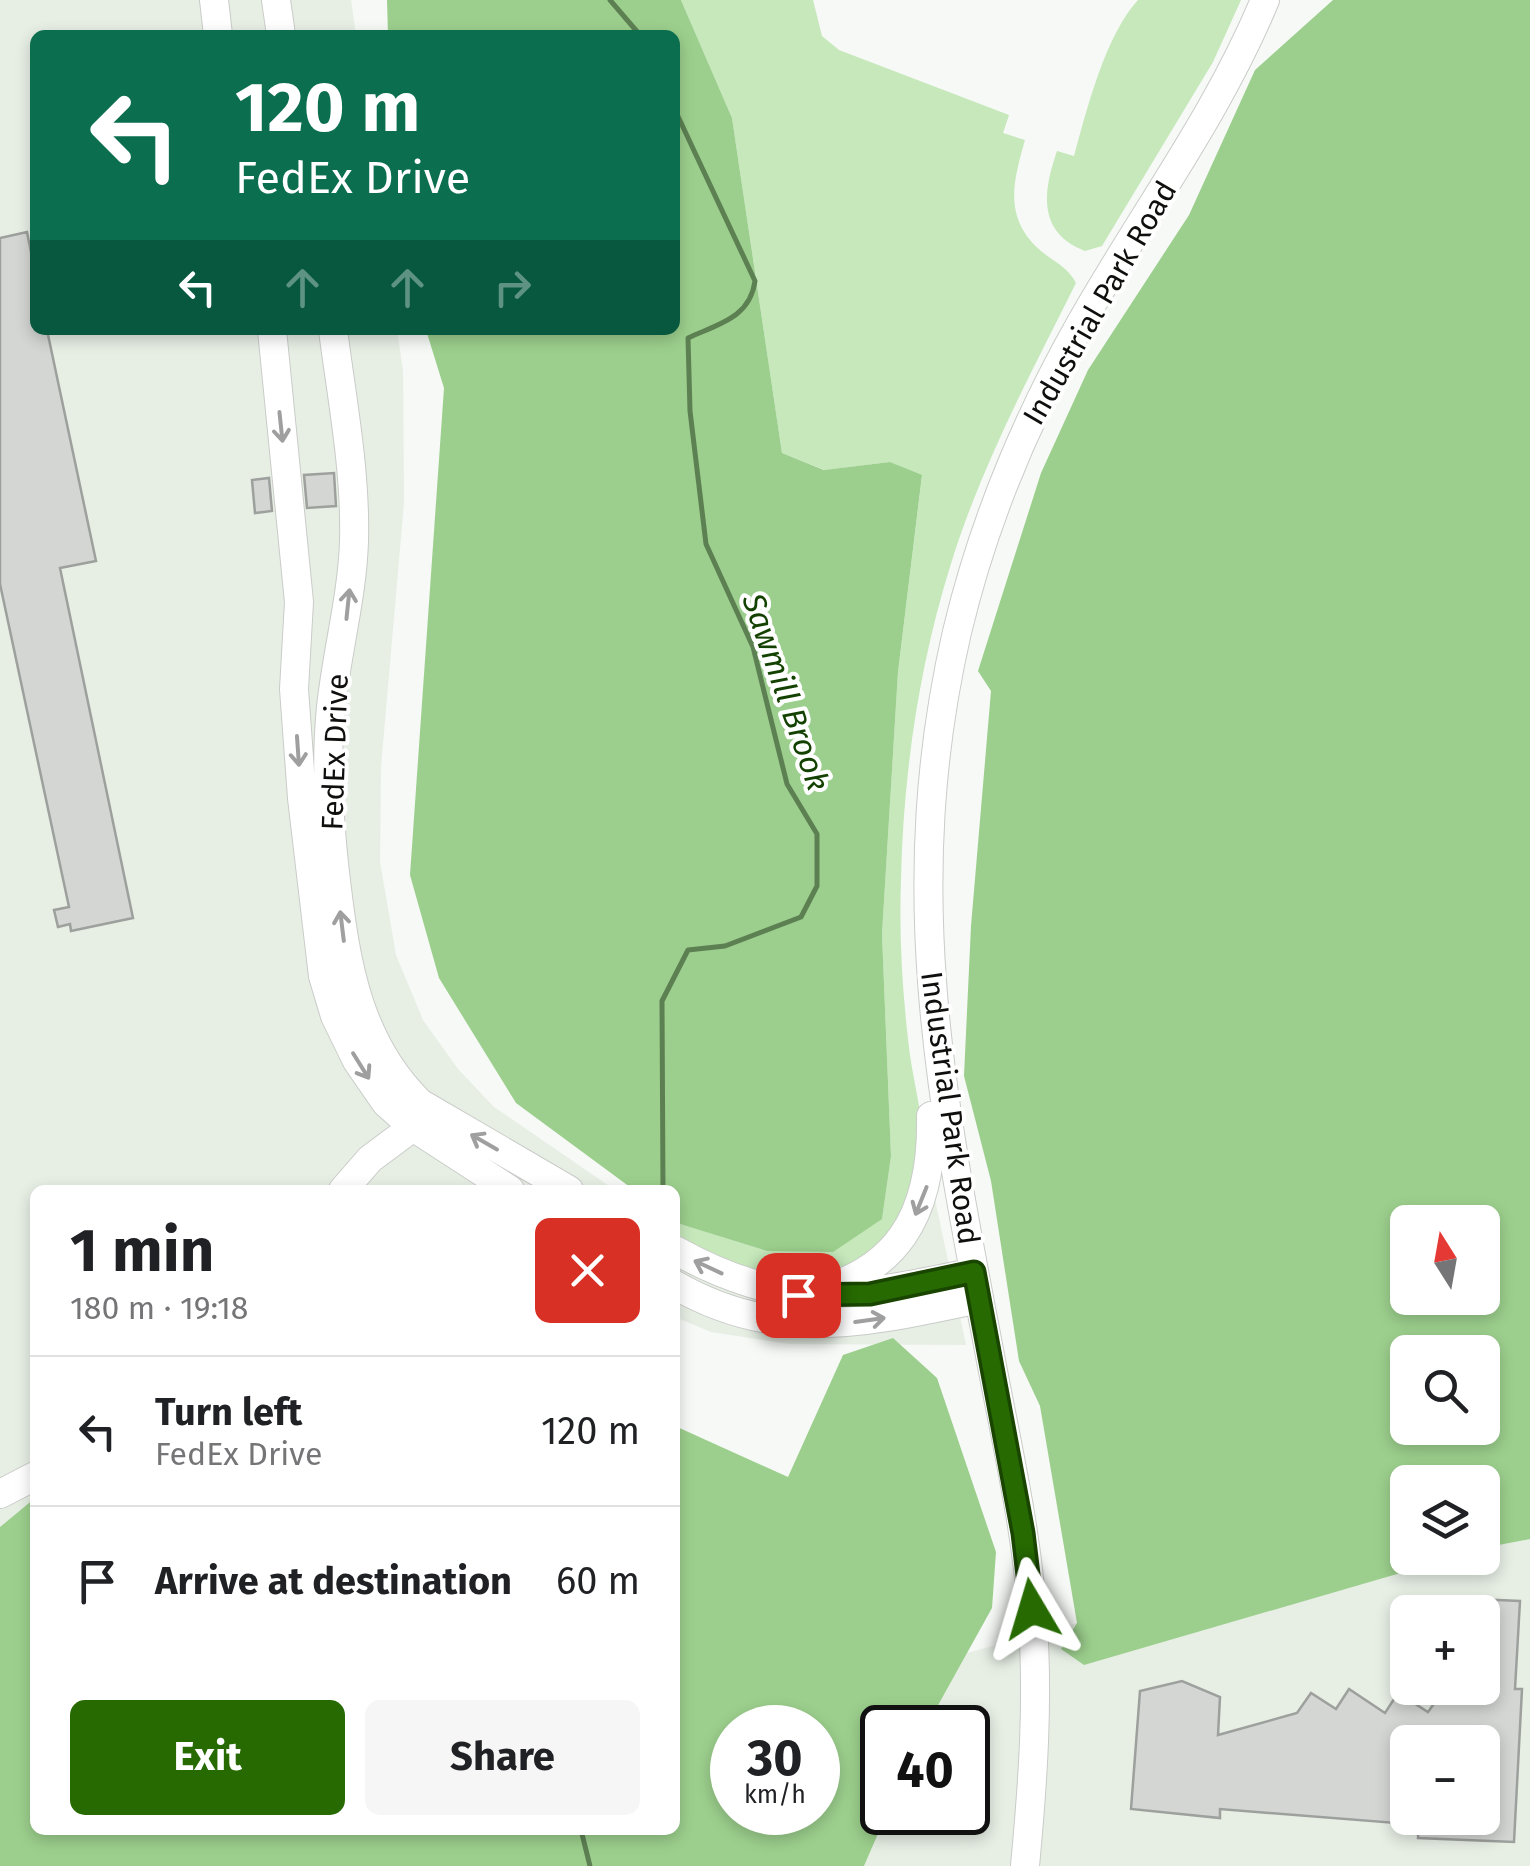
<!DOCTYPE html>
<meta charset="utf-8">
<style>
body{margin:0;font-family:"Fira Sans",sans-serif;background:#f6f6f6;color:#202124;height:100vh;display:flex;flex-direction:column;font-size:38px;white-space:nowrap}
*{box-sizing:border-box;margin:0}
p{font-size:32px;color:#757577}
.icon{flex:none;width:55px;height:55px;fill:none;stroke:currentColor;stroke-width:2;stroke-linecap:round;stroke-linejoin:round}
.map{position:relative;flex:1;overflow:hidden}
.panel{position:absolute;left:30px;top:1185px;width:650px;height:650px;display:flex;flex-direction:column;background:#fff;border-radius:15px;box-shadow:0 5px 15px #0003}
.panel>*{flex:none}
.hud{position:absolute;left:30px;top:30px;width:650px;height:305px;border-radius:15px;box-shadow:0 5px 15px #0003;background:#0b6e4f;color:#fff;overflow:hidden}
.needle{width:65px;rotate:349deg}
.fabs{position:absolute;left:1390px;top:1205px;display:grid;gap:20px}
.fabs a{display:grid;place-items:center;width:110px;height:110px;border-radius:15px;background:#fff;box-shadow:0 5px 15px #0003;font-size:50px}
.speed{position:absolute;left:710px;top:1705px;display:flex;gap:20px;font-size:50px;font-weight:700;text-align:center}
.speed>*{display:grid;place-content:center;width:130px;height:130px;border-radius:50%;background:#fff;box-shadow:0 5px 15px #0003;line-height:1}
.speed small{font-size:25px;font-weight:400}
.speed .limit{border:5px solid #111;border-radius:15px;background:#fff;color:#111}
.pin{position:absolute;display:grid;place-items:center;width:85px;height:85px;color:#fff;margin:-42px;border-radius:20px;box-shadow:0 5px 15px #0006}
.me{position:absolute;width:110px;margin:-55px;rotate:353deg;stroke-linejoin:round;filter:drop-shadow(0 0 8px #0008)}
.turn{display:flex;align-items:center;gap:35px;height:210px;padding:0 40px;font-size:45px}
.turn .icon{width:130px;height:130px;stroke-width:2.5}
.turn b{display:block;font-size:70px;line-height:85px}
.lanes{display:flex;align-items:center;height:95px;padding:0 40px;background:#0003;justify-content:center;gap:50px;direction:ltr}
.lanes .off{opacity:.35}
.round{display:grid;place-items:center;flex:none;width:105px;height:105px;border-radius:15px;background:#f6f6f6}
.overview{display:flex;align-items:center;justify-content:space-between;height:170px;padding:0 40px}
h1{font-size:60px;font-weight:700;line-height:75px}
.primary-button{display:flex;gap:20px;margin-top:auto;padding:20px 40px}
.primary-button a{flex:1;height:115px;border-radius:15px;background:#266a01;color:#fff;font-size:40px;font-weight:700;line-height:115px;text-align:center}
.primary-button a+a{background:#f6f6f6;color:#202124}
ul{padding:0;list-style:none}
li{display:flex;align-items:center;gap:30px;height:150px;padding:0 40px;border-top:2px solid #e0e0e0}
li div{flex:1}
li b{display:block;font-size:38px}
li em{font-style:normal}
.map>svg:first-child{display:block}
</style>
<div class="map">
<svg width="1530" height="1866" viewBox="0 0 1530 1866">
<rect width="100%" height="100%" fill="#f6f9f5"/>
<path fill="#e7efe5" fill-rule="evenodd" d="M0 0H351L356 35H35V330H397L403 370 404 503 381 767 380 862 396 955 423 1020 458 1069 494 1107 615 1190H35V1498L0 1527Z
M923 1143 966 1345 789 1344 711 1332 675 1317V1231Z
M1530 1499V1866H864L887 1813 968 1812V1728L926 1727 967 1653 1407 1533 1408 1558H1482L1483 1512ZM1408 1612H1482V1688H1408ZM1408 1742H1482V1818H1408Z"/>
<path fill="#c6e8bb" d="M681 0H813L822 36 839 50 1009 115 1003 133 1025 140C1013 182 1003 218 1041 251 1054 262 1068 267 1076 283 1030 375 980 468 950 567 919 666 903 776 901 880 899 933 902 986 908 1039 912 1086 934 1142 916 1189 884 1274 805 1296 725 1261 708 1254 684 1243 675 1229L680 1224 767 1251 882 1219 891 1156 882 934 898 672 922 476 890 462 825 470 782 453 732 118Z
M1138 0H1241L1213 62 1102 246 1085 251C1037 232 1043 192 1057 151L1074 156C1087 109 1105 36 1138 0Z"/>
<path fill="#9ccf8d" fill-rule="evenodd" d="M387 0H681L732 118 782 453 824 470 890 462 922 475 898 672 882 934 891 1156 882 1219 833 1252 767 1251 680 1224 675 1220V1190H634L516 1103 439 978 410 875 444 388 426 330H675V35H388Z
M1333 0H1530V1539L1483 1548 1482 1482H1408V1558H1452L1084 1665 1061 1649 1077 1623 1040 1406 1019 1361 991 1181 964 1076 971 926 991 691 978 671 1041 473 1088 370 1189 215 1255 70ZM1408 1222H1482V1298H1408ZM1408 1352H1482V1428H1408Z
M893 1338 937 1378 996 1552 992 1608 926 1727 882 1728V1812L887 1813 864 1866H0V1527L35 1498V1830H675V1426L788 1477 843 1355ZM732 1728H818V1812H732Z"/>
<g fill="none" stroke-linecap="round" stroke-linejoin="round">
<path stroke="#5d8053" stroke-width="5" d="M610 0 640 35
M663 1190 662 1001 688 950 725 946 801 917 817 886V834L787 784 753 647 706 544 690 411 688 338C718 324 750 318 755 281L675 110
M581 1830 590 1866"/>
</g>
<path fill="#d3d6d3" stroke="#9da09c" stroke-width="2.5" d="M27 232 35 272V330H47L96 561 60 568 133 918 71 931 70 924 58 927 54 910 69 907 0 584V238Z
M334 473 336 506 307 508 304 475Z
M269 478 272 511 255 513 252 480Z
M1452 1598 1520 1601 1515 1689H1522L1514 1842 1418 1838 1419 1818H1482V1742H1408V1824L1220 1809V1818L1131 1809 1140 1691 1182 1681 1220 1697 1218 1735 1297 1713 1311 1693 1336 1709 1349 1689 1385 1713 1398 1693 1428 1712 1445 1688H1482V1612H1452Z"/>
<g fill="none" stroke-linecap="round" stroke-linejoin="round">
<defs>
<path id="minor" d="M214 0 218 35
M276 0 281 35
M272 330 299 602 294 689 302 798 323 976 335 1016 357 1061 386 1103 413 1127 510 1190
M333 330C342 400 356 471 354 542 352 598 337 651 331 707 325 765 329 823 336 881 346 964 358 1042 420 1103L569 1190
M343 1190 370 1159 413 1127
M675 1250C788 1313 854 1297 974 1272
M675 1285C779 1345 868 1322 979 1299
M798 1295C899 1277 933 1213 931 1116
M0 1494 35 1476
M1025 1866C1033 1781 1039 1697 1032 1611 1026 1524 1005 1437 989 1350 941 1099 898 888 957 632 983 523 1026 420 1081 323 1142 215 1217 116 1265 0"/>
</defs>
<use href="#minor" stroke="#c9ccc8" stroke-width="30"/>
<use href="#minor" stroke="#fff" stroke-width="28"/>
</g>
<defs><path id="oneway-shaft" d="M-6 0H5M1.5-3L5.5 0L1.5 3" fill="none" stroke-width="1.6" stroke-linecap="round" stroke-linejoin="round" transform="scale(2.5)"/></defs>
<g stroke="#9f9f9f">
<use href="#oneway-shaft" transform="translate(281 427) rotate(84)"/>
<use href="#oneway-shaft" transform="translate(348 604) rotate(-84)"/>
<use href="#oneway-shaft" transform="translate(298 751) rotate(86)"/>
<use href="#oneway-shaft" transform="translate(342 926) rotate(-97)"/>
<use href="#oneway-shaft" transform="translate(361 1066) rotate(58)"/>
<use href="#oneway-shaft" transform="translate(484 1142) rotate(-150)"/>
<use href="#oneway-shaft" transform="translate(921 1201) rotate(112)"/>
<use href="#oneway-shaft" transform="translate(708 1267) rotate(-155)"/>
<use href="#oneway-shaft" transform="translate(870 1320) rotate(-8)"/>
</g>
<g fill="none" stroke-linecap="round" stroke-linejoin="round">
<defs>
<path id="route" d="M798 1295 870 1294 974 1272 1023 1533 1032 1609"/>
</defs>
<use href="#route" stroke="#194501" stroke-width="25"/>
<use href="#route" stroke="#266a01" stroke-width="18"/>
</g>
<g text-anchor="middle" dominant-baseline="central" stroke-width="8" stroke-linejoin="round" paint-order="stroke">
<g font-size="30" fill="#0f100e" stroke="#fff">
<text transform="translate(1100 303) rotate(-60)">Industrial Park Road</text>
<text transform="translate(335 752) rotate(-88)">FedEx Drive</text>
<text transform="translate(950 1108) rotate(82)">Industrial Park Road</text>
</g>
<g font-size="32" font-style="italic" fill="#134200" stroke="#fff">
<text transform="translate(786 692) rotate(71)">Sawmill Brook</text>
</g>
</g>
</svg>
<div class="fabs">
<a><svg class="needle" viewBox="-14 -14 28 28"><path d="M0-13l5 13h-10z" fill="#e53935"/><path d="M0 13l5-13h-10z" fill="#757577"/></svg></a>
<a><svg class="icon" aria-label="search" viewBox="0 0 24 24"><circle cx="10" cy="10" r="6"/><path d="M15 15l6 6"/></svg></a>
<a><svg class="icon" aria-label="layers" viewBox="0 0 24 24"><path d="M12 4l9 5-9 5-9-5zM3 14l9 5 9-5"/></svg></a>
<a>+</a>
<a>−</a>
</div>
<div class="speed"><div>30<small>km/h</small></div><div class="limit">40</div></div>
<div class="pin" style="left:798px;top:1295px;background:#d93025"><svg class="icon" aria-label="arrive" viewBox="0 0 24 24"><path d="M6 21V4h12l-3 4 3 4H6"/></svg></div>
<svg class="me" style="left:1032px;top:1609px" viewBox="-20 -20 40 40"><path d="M0-17L14 15 0 8-14 15z" fill="#266a01" stroke="#fff" stroke-width="4"/></svg>
<div class="hud">
<div class="turn"><svg class="icon" aria-label="left" viewBox="0 0 24 24"><path d="M17 20v-9H6M10 6l-5 5 5 5"/></svg><div><b>120 m</b>FedEx Drive</div></div>
<div class="lanes"><svg class="icon" aria-label="left" viewBox="0 0 24 24"><path d="M17 20v-9H6M10 6l-5 5 5 5"/></svg><svg class="icon off" aria-label="ahead" viewBox="0 0 24 24"><path d="M12 20V5M6 11l6-6 6 6"/></svg><svg class="icon off" aria-label="ahead" viewBox="0 0 24 24"><path d="M12 20V5M6 11l6-6 6 6"/></svg><svg class="icon off" aria-label="right" viewBox="0 0 24 24"><path d="M7 20v-9h11M14 6l5 5-5 5"/></svg></div>
</div>
<section class="panel">
<div class="overview"><div><h1>1 min</h1><p>180 m · 19:18</p></div><a class="round" style="background:#d93025;color:#fff"><svg class="icon" aria-label="close" viewBox="0 0 24 24"><path d="M6 6l12 12M18 6L6 18"/></svg></a></div>
<ul>
<li><svg class="icon" aria-label="left" viewBox="0 0 24 24"><path d="M17 20v-9H6M10 6l-5 5 5 5"/></svg><div><b>Turn left</b><p>FedEx Drive</p></div><em>120 m</em></li>
<li><svg class="icon" aria-label="arrive" viewBox="0 0 24 24"><path d="M6 21V4h12l-3 4 3 4H6"/></svg><div><b>Arrive at destination</b></div><em>60 m</em></li>
</ul>
<div class="primary-button"><a>Exit</a><a>Share</a></div>
</section>
</div>
